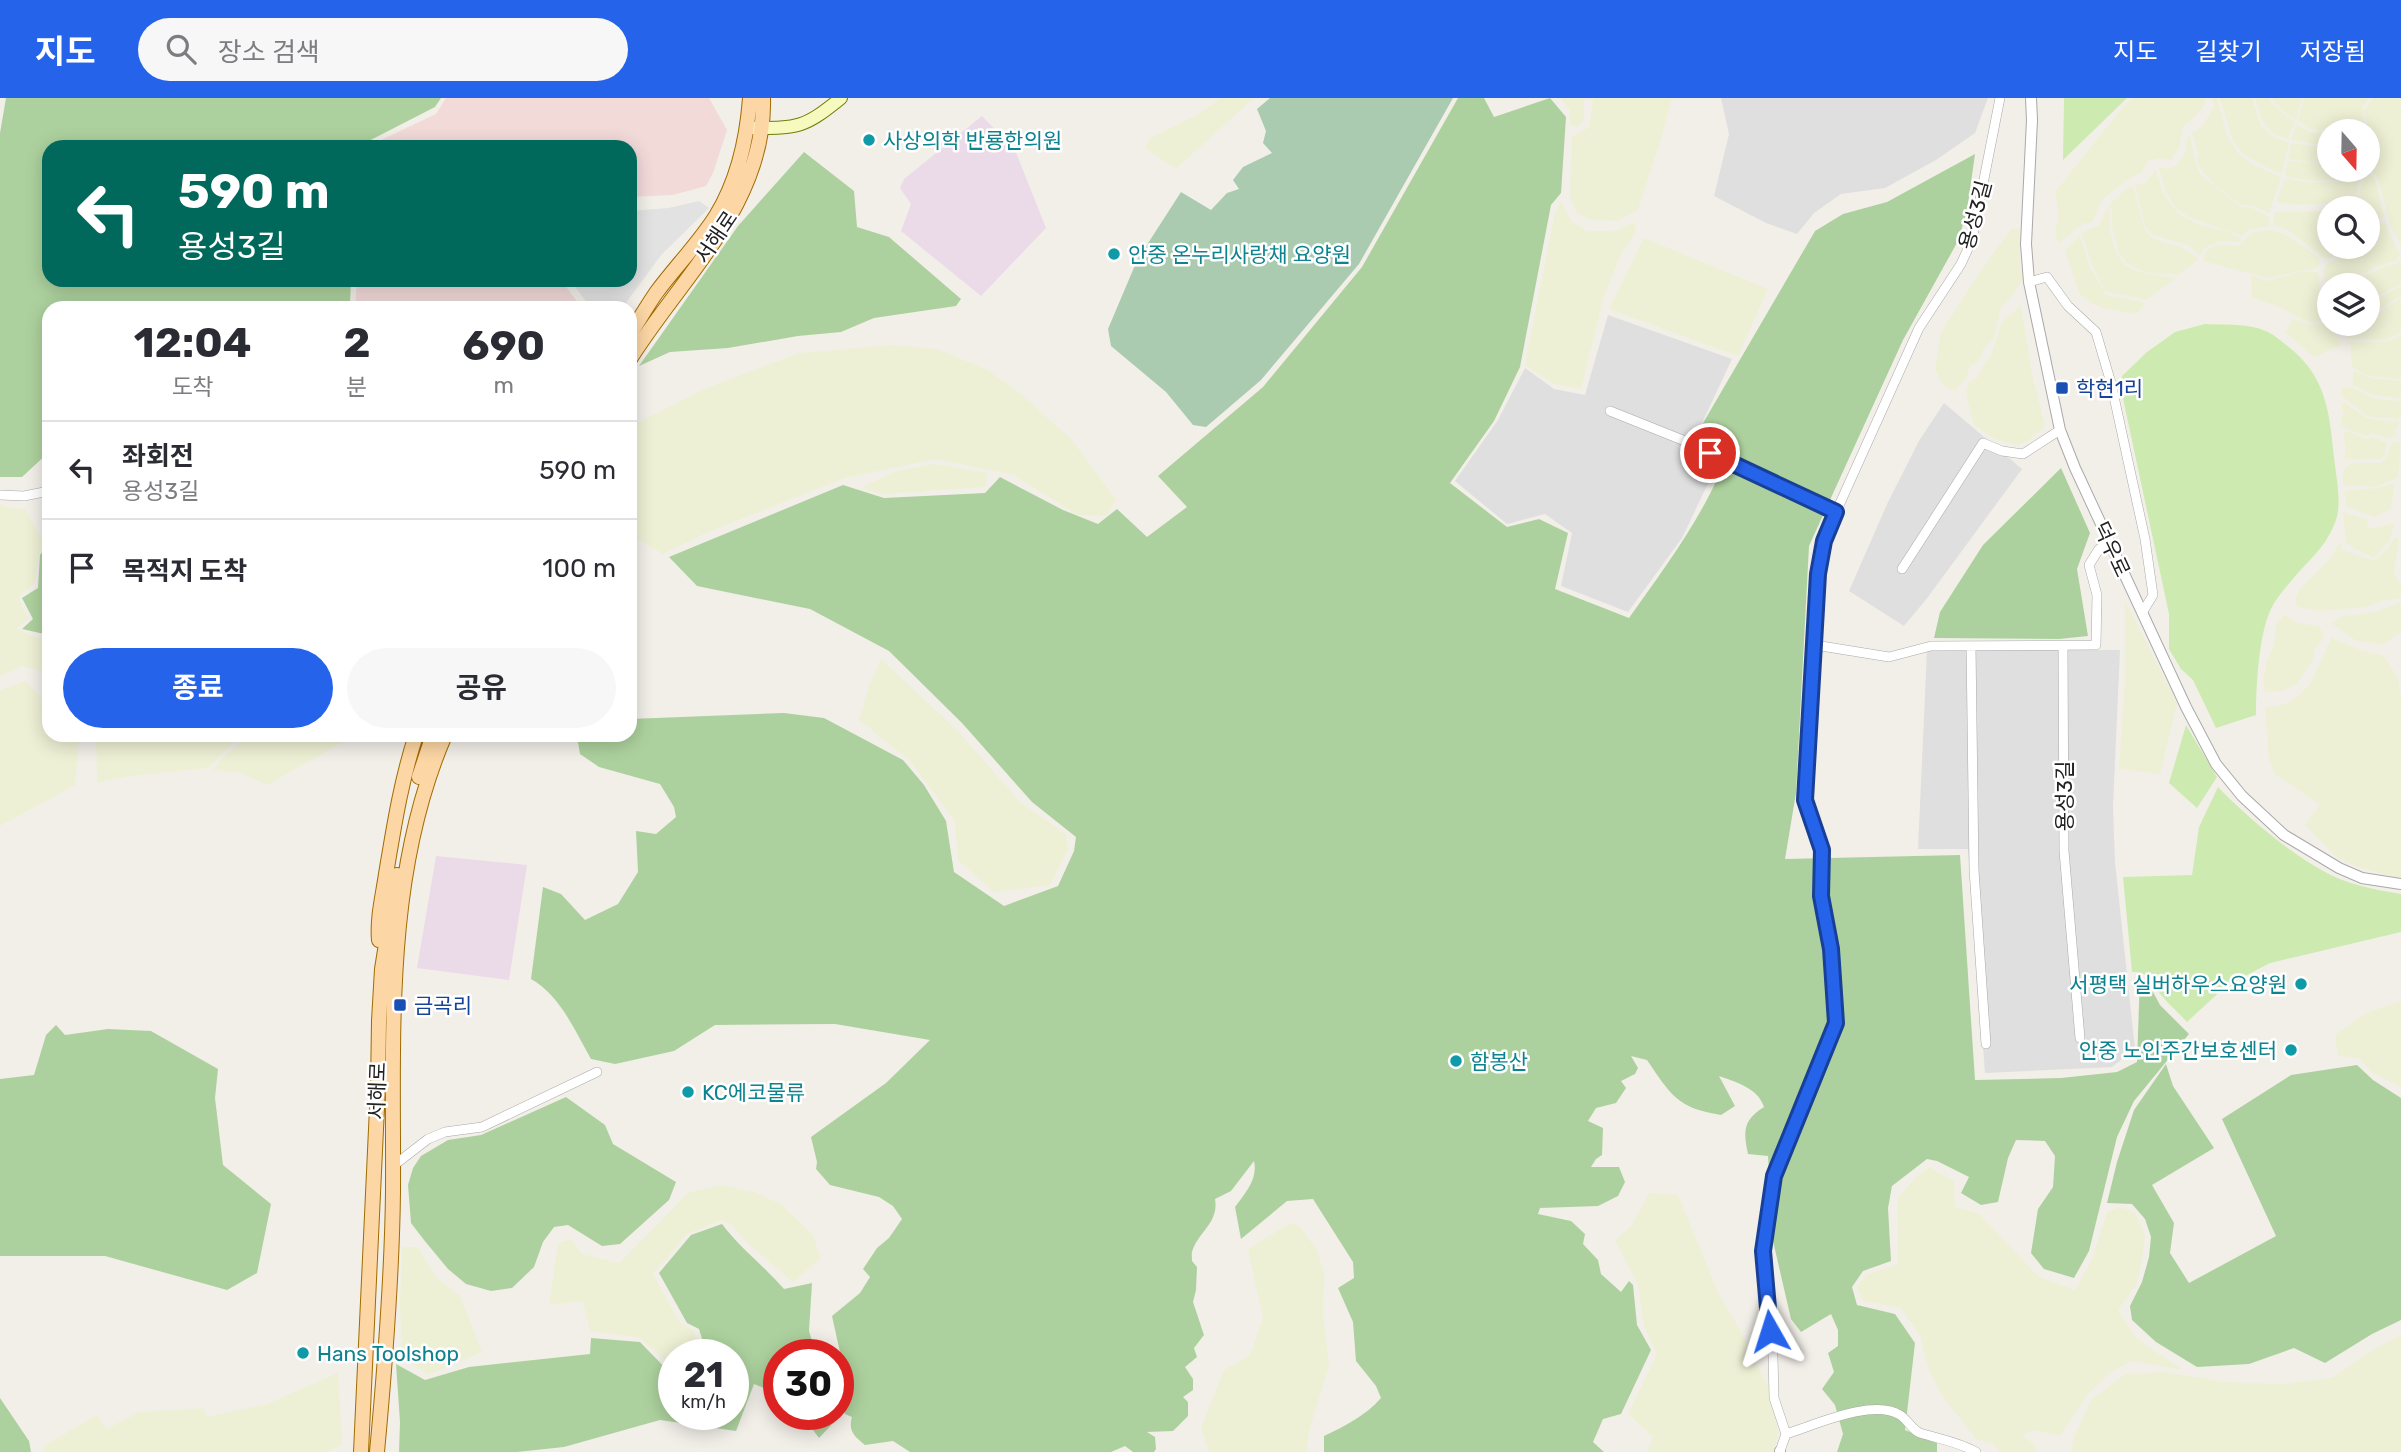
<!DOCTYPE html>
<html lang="ko">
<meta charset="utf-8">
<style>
body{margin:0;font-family:Rubik,"Noto Sans KR",sans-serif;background:#f7f7f7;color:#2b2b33;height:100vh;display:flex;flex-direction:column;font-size:26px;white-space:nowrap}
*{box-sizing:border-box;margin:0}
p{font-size:23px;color:#7c7c81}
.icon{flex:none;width:38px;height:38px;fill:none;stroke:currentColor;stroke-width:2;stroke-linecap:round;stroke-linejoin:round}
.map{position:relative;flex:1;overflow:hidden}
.drawer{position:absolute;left:42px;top:203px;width:595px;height:441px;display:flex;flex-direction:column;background:#fff;border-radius:21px;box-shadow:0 4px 18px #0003}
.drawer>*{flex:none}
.top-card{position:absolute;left:42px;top:42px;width:595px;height:147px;border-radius:21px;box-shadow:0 4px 18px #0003;background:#00695c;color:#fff;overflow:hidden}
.needle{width:46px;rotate:160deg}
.buttons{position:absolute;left:2317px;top:21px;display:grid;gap:14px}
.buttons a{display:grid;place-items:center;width:63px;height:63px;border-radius:50%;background:#fff;box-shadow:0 4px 18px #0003;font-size:35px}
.speed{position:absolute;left:658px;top:1241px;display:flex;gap:14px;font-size:35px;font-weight:700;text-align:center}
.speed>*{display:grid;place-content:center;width:91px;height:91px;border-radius:50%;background:#fff;box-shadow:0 4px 18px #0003;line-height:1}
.speed small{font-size:18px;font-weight:400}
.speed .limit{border:10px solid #d22;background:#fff;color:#111}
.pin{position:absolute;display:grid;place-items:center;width:60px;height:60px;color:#fff;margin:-30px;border:4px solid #fff;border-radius:50%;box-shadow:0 2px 7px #0007}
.me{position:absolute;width:77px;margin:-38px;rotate:354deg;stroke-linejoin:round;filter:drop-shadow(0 0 5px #0008)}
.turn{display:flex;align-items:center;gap:24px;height:147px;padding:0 21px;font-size:32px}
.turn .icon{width:91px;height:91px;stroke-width:2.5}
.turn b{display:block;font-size:49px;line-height:60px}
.eta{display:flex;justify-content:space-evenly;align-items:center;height:119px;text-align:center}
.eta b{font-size:42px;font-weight:700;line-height:49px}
.action{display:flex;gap:14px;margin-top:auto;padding:14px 21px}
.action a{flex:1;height:80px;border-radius:42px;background:#2563eb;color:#fff;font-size:28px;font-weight:700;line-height:80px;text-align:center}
.action a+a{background:#f7f7f7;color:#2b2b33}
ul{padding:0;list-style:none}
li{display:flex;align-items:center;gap:21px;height:98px;padding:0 21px;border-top:2px solid #e1e1e2}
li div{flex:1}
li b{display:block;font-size:26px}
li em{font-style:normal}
header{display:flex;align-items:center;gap:42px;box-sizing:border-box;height:98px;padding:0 35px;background:#2563eb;color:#fff}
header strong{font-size:33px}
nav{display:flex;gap:38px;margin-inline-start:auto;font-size:24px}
.search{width:490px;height:63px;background:#f7f7f7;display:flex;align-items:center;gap:18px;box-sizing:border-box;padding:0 24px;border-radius:38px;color:#7c7c81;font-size:26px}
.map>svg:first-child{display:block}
</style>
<header>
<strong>지도</strong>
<div class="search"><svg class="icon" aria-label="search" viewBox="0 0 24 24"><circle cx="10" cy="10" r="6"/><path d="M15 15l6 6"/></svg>장소 검색</div>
<nav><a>지도</a><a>길찾기</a><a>저장됨</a></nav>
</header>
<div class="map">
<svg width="2401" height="1354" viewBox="0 0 2401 1354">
<rect width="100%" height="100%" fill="#f2efe9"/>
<path fill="#e0dfdf" d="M1721 0H1988L1975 35 1936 62 1885 90 1841 96 1814 115 1797 136 1766 125 1714 98 1729 36Z
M1608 217 1732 261 1695 340 1724 352 1682 440 1628 514 1561 488 1572 435 1545 416 1507 426 1455 383 1498 322 1525 270 1554 291 1585 297Z
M1944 305 2022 371 1928 499 1904 528 1849 493 1888 404 1919 343Z
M1927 552H2120L2113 708 2115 764 2135 951 2112 969 1985 975 1968 751H1918Z"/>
<path fill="#f2dad9" d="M446 0H709L727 32 713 75 706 88 673 97 630 99V49H366L436 16Z
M357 182H561L582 210H355Z"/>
<path fill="#ebdbe8" d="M982 18 1015 52 1046 130 981 198 901 133 911 106 900 90 904 81Z
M436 758 527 767 509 882 417 870Z"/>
<path fill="#eef0d5" d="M1221 0H1254L1176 71 1145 50 1150 40 1197 17Z
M1561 0H1584V22L1578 29 1570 27V13Z
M1593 0H1672L1660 44 1638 112 1617 123 1592 122 1577 116 1570 99 1572 39 1589 29Z
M2133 0H2205L2206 5 2196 18 2183 28 2179 50 2172 61 2165 62 2159 60 2148 63 2141 75 2126 82 2102 102 2092 124 2082 126 2058 146 2055 134 2059 118 2055 94 2123 9Z
M2217 0 2227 38 2238 55 2251 66 2281 79 2269 115 2252 107H2241L2215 87 2202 73 2197 63 2198 55 2192 35 2202 28 2214 9 2212 1Z
M2220 0H2252L2261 28 2273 39 2289 45 2282 75 2273 73 2243 56 2233 43Z
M2255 0H2268L2280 13 2295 23 2288 41 2274 36 2267 29 2262 23Z
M2271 0H2302L2296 22 2280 11Z
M2304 0H2369L2363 9 2364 26 2351 33 2310 31 2298 22Z
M2373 0H2401V147L2391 129 2378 81 2368 69 2369 32 2364 12Z
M2297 26 2310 34 2329 35V48L2291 42Z
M2190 37 2195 64 2200 76 2241 109 2252 110 2269 119V129L2250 131 2242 138 2189 119 2177 111 2166 95 2158 69 2168 71 2176 68 2186 53 2187 40Z
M2291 45 2329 50V64H2311L2288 61Z
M2288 63 2329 66V72L2366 73 2362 80 2312 83 2285 78Z
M2156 71 2163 96 2179 116 2197 126 2227 133 2241 141 2240 144 2219 143 2203 151 2200 158 2189 147 2152 137 2145 128 2135 87 2145 85Z
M2368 74 2376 84 2384 118 2368 133V110H2357L2361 87Z
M2289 81 2312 85 2361 82 2357 89V102L2352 105 2295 107 2276 104 2284 83Z
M2133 88 2144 130 2151 139 2164 145 2182 149 2199 161 2177 178 2173 176H2156L2139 172 2127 165 2119 155 2112 129V111L2109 107 2125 92Z
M1561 102 1571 123 1587 133H1615L1635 124V135L1621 156 1604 198 1581 291 1554 286 1525 267 1554 119Z
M2107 109 2110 112 2109 129 2113 144 2117 156 2126 168 2138 174 2176 180 2147 202 2105 193 2092 166 2082 136 2090 130 2099 128Z
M2329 113V149H2354L2348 154 2325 161 2291 134 2273 126 2275 114Z
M2386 124 2388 134 2400 156 2395 163 2375 169 2367 174 2326 185 2323 173 2326 166 2346 158 2360 149H2368V138L2371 133 2379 125Z
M2012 130 2020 131V168L2024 180 2011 199 2001 209 1994 240 1983 252 1979 263 1970 268 1966 280 1955 293 1943 287 1935 272 1941 234 1982 171Z
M2272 132 2288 138 2318 159 2320 165 2316 170 2267 180 2203 163 2206 152 2210 150 2220 146 2238 148 2253 134Z
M2080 137 2089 167 2106 197 2145 205 2137 216 2102 210 2090 205 2079 195 2065 152Z
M1644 140 1768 191 1738 258 1609 211Z
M2401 161V186L2373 200 2368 201V187H2330L2370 176 2384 169 2397 166Z
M2300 174H2318L2319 190 2326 205 2329 221 2312 225 2301 221 2280 209 2252 200 2251 177 2266 183Z
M2401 188V198L2375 214 2368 215V202L2378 200Z
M2401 200V234L2385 242 2346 240 2338 226H2368V217L2377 215Z
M2021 207 2032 276 2045 328 2028 343 2018 347 1994 341 1974 327 1966 295 1968 285 1977 280 1984 266 1991 258 2001 225Z
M2293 221 2310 227 2329 224 2342 247 2314 259 2285 234Z
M2401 238V281L2367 278 2352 269 2350 244H2385Z
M892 247 937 251 986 271 1021 296 1072 342 1116 402 1106 418 1077 417 1014 377 936 361 845 380 706 435 663 456 630 437V329L704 291 799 255Z
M2353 273 2374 281 2401 283V300L2373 297 2353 287Z
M2342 289 2352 290 2376 301 2401 303V318L2397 321 2370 319 2344 300 2341 294Z
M2341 303 2369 321 2395 324 2401 323 2396 330V337L2389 340 2372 335 2365 338 2340 328 2343 316Z
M2348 333 2366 341 2372 339 2387 345 2385 357 2380 361H2344L2346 349 2343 336Z
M2393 343 2399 344 2401 346 2398 380 2373 389 2343 387V375L2346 369 2353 365H2381L2386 359Z
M933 366 987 375 986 389 882 396 860 390 897 373Z
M2395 385 2391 410 2382 416 2374 419 2347 409 2344 393 2377 390Z
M0 406 8 410 25 411 42 442 34 486 18 499 28 521 17 530 29 537 49 542V573L44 574 22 568 0 578Z
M2343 414 2367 422 2368 429 2373 430 2395 425 2389 443 2374 460 2355 451 2346 444Z
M2395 439 2399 441 2394 475 2401 487V500L2384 502 2367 509 2321 513 2297 509 2295 501 2300 491 2332 459 2340 444 2342 452 2374 463 2387 452Z
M2125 502 2177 605 2160 676 2119 671 2125 581Z
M2399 505 2401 507V534L2382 547 2355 542 2331 525 2340 519 2375 514Z
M2284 516 2297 525 2319 528 2324 538 2314 553 2313 562 2296 586 2282 593 2265 594 2263 583 2267 562 2274 548 2276 528Z
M2331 540 2363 553 2382 557 2389 565 2398 581 2401 597V781L2358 769 2338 760 2305 727 2320 707 2275 676 2269 663 2265 610 2286 606 2298 598 2311 585Z
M881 561 958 633 1020 704 1066 736 1068 752 1050 787 994 794 958 762 955 723 910 663 859 622 869 588Z
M25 583 49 607V637L79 638 75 687 0 728V592Z
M96 637H241L208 670 129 678 97 685Z
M254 637H356L267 687 241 675 213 672 226 655Z
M2401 903V989L2373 975 2358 960 2338 958 2335 937 2366 915Z
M1930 1069 1954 1084 1955 1109 1978 1115 2039 1179 2075 1192 2092 1161 2107 1114 2119 1109 2135 1114 2145 1138 2142 1163 2137 1186 2118 1212 2136 1240 2183 1272 2133 1263 2112 1273 2087 1297 2060 1338 2034 1332 2022 1337 2035 1347 2037 1354H2001L1993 1346 1976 1341 1942 1298 1927 1267 1921 1240 1901 1210 1863 1203 1857 1190 1866 1177 1898 1166V1100L1916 1079Z
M724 1087 754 1094 781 1106 813 1137 821 1160 793 1184 744 1142 732 1127 722 1122 687 1136 653 1176 680 1225 693 1232 703 1256H674V1271L641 1240 590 1233 583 1203 549 1207 558 1145 571 1141 582 1156 619 1165 689 1094Z
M1649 1095 1678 1097 1720 1199 1737 1226 1771 1295 1778 1335 1774 1354H1647L1653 1339 1628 1316 1657 1256 1644 1228 1638 1187 1615 1143 1632 1127Z
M1289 1126 1299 1127 1317 1152 1324 1175 1323 1220 1329 1267 1308 1337 1307 1354H1209L1201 1330 1224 1272 1250 1257 1263 1220 1248 1151Z
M402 1149H418L436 1179 460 1198 482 1254 428 1277 402 1258 400 1208Z
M2401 1237V1354H2071L2074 1339 2091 1302 2125 1276 2163 1274 2227 1284 2281 1286 2332 1280 2372 1252Z
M338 1275 342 1347 326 1354H43L44 1348 97 1317 106 1331 140 1314 204 1310 206 1319 267 1306Z"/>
<path fill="#cdebb0" d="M2064 0H2127L2063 62Z
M2205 226C2225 227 2249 225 2268 234 2274 237 2280 242 2285 246 2326 277 2329 311 2334 359 2336 378 2342 404 2336 422 2326 450 2310 460 2292 482 2286 489 2278 498 2273 507 2259 531 2256 588 2256 617L2216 630 2193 582 2181 571 2169 551V516L2121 291 2122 278 2147 254 2175 234Z
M2186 627 2217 679 2197 710 2169 685Z
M2218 689C2249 721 2294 759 2333 778 2354 788 2378 792 2401 796V834L2270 865 2226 888 2187 924C2179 915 2169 907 2162 898 2153 886 2149 873 2132 874L2123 779 2192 777 2199 729Z"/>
<path fill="#add19e" d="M6 0H441L435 9 357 49H49V182H351L350 205 345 210H49V354L22 379H0V35Z
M1458 0H1484L1494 19 1550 0 1566 19 1561 95 1551 107 1520 269 1494 323 1450 385 1507 429 1539 421 1568 435 1555 491 1629 520C1668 465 1709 411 1731 347L1699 332 1815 133 1843 116 1887 104 1975 56 1967 113 1958 143 1903 242 1809 448 1796 695 1785 761 1960 757 1975 982 2061 980 2117 974 2137 964 2140 879 2152 892 2160 907 2189 936 2134 1003 2117 1039 2089 1153 2074 1180 2044 1171 2031 1155 2038 1111 2053 1089 2055 1058 2045 1043 2016 1042 2008 1060 1998 1104 1981 1107 1961 1095 1969 1079 1937 1063 1927 1061 1892 1088 1888 1110 1891 1163 1863 1173 1852 1189 1857 1207 1895 1216 1915 1245 1905 1332 1937 1345V1354H1837L1843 1336 1835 1307 1822 1291 1834 1274 1828 1255 1838 1248V1232L1831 1216 1801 1234 1791 1221 1773 1143 1768 1058 1748 1056C1743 1033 1743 1022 1764 1009 1758 990 1736 984 1719 978L1735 1008 1721 1017C1677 1010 1671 997 1647 962L1631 958 1638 970 1635 976 1621 983 1626 990 1616 1005 1596 1010 1588 1023 1603 1030 1602 1057 1596 1061 1591 1069H1619L1625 1084 1618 1098 1598 1108 1540 1110 1538 1116 1571 1123 1585 1136 1583 1146 1598 1162 1601 1176 1621 1194 1629 1183 1633 1187 1637 1227 1651 1252 1621 1316 1603 1321 1593 1344 1604 1354H1324V1338C1345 1328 1365 1318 1381 1300L1376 1288 1356 1263 1353 1224 1338 1190 1354 1180 1353 1164 1313 1101 1287 1103 1241 1141 1235 1109C1246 1094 1258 1081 1254 1063L1231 1093 1215 1101C1219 1124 1200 1133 1193 1151 1191 1155 1192 1159 1192 1163L1197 1169 1196 1192 1193 1204 1204 1237 1194 1250 1197 1259 1185 1269 1193 1281V1292L1183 1299 1188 1304V1318L1173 1333 1147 1334 1155 1339 1156 1351 1154 1354H1133L1125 1348 1111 1354H910L893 1343 865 1347C854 1338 848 1333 852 1319L845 1316C840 1301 832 1282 843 1268L832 1218 860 1195 870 1179 863 1171 877 1150 889 1140 902 1121 893 1108 879 1099 830 1087 816 1071 817 1064 811 1039 886 985 930 942 835 926 715 927 674 953 615 966 591 961C575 933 560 897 531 881L543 789 561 796 585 822 618 806 638 774 636 733 656 736 676 719 674 709 660 686 599 669 580 656 577 639 580 637H630V621L784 615 824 620 903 662 924 687 946 723 954 774 1004 808 1058 788 1074 753 1076 739 1032 704 962 625 889 553 810 511 697 488 669 459 843 387 884 400 985 395 1000 379 1063 412 1098 426 1117 411 1147 439 1187 409 1158 378 1263 289 1362 169Z
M804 54 854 93 857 129 889 139 961 201 956 208 874 220 841 234 798 238 728 250 670 254 639 268 738 128Z
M2061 370 2090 435 2077 471 2088 538 2059 541 1934 540 1940 514 1983 447Z
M48 446H49V537L22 531 33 521 22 500 38 490 40 457Z
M56 927 65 937 108 931 151 933 218 971 215 1000 223 1067 271 1106 257 1175 227 1192 105 1158H0V981L34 977 46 937Z
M2166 966 2173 988 2214 1050 2152 1087 2174 1125 2170 1155 2189 1185 2276 1138 2222 1021 2291 977 2357 967 2373 982 2401 1000V1222L2372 1236 2325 1265 2294 1250 2249 1266 2197 1269 2156 1244 2132 1222 2130 1208 2142 1184 2149 1159 2151 1139 2145 1121 2132 1106 2107 1105 2117 1064 2134 1012Z
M566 999 605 1027 613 1046 676 1084 669 1102 620 1146 602 1148 568 1127 554 1129 543 1144 534 1169 512 1190 491 1193 466 1186 448 1171 424 1142 411 1125 408 1087 413 1070 421 1058 448 1042 481 1037Z
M722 1126C740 1150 764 1168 784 1191L812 1185 809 1233 816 1256H779V1296L754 1286 736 1333 660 1322 564 1349 517 1354H399L400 1324 396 1266 425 1282 469 1269 590 1256 591 1240 640 1244 674 1279V1316H733V1256H707L699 1231 687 1225 659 1175 691 1137Z
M0 1300 29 1343 31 1354H0Z
M801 1316H835L837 1321 819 1340Z"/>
<path fill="#aacbaf" d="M1270 0H1453L1359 166 1261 282 1206 329 1193 327 1166 294 1111 248 1108 231 1141 153H1143L1181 94 1211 112 1227 95 1239 91 1233 82 1243 69 1272 55 1263 45 1266 33 1257 11Z"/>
<path fill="#e2e2e2" d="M699 103 709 110 662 156 622 210H591L570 182H630V113L669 110Z"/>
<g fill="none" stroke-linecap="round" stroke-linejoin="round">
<defs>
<path id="minor" d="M2029 184 2047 179 2068 208 2096 234 2111 285 2145 441 2153 497 2142 515
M1610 313 1685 343 1836 413
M0 397 24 398 49 393
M1902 471 1983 345 2002 353 2023 356 2060 332
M1815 547 1889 559 1931 548 2096 547 2097 497 2089 467 2099 451 2109 445
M1971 548 1974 772 1986 946
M2063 548 2064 753 2080 940
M393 1068 428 1041 445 1034 482 1029 597 974
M1786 1336 1774 1300 1773 1258 1763 1153 1774 1078 1836 925 1831 851 1821 798 1822 752 1805 702 1818 476 1823 443 1919 230 1961 166 1972 142 2000 0
M1780 1353 1786 1336C1815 1327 1873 1300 1900 1317 1908 1322 1912 1332 1920 1335 1939 1341 1959 1344 1976 1354"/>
<path id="tertiary" d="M2031 0 2032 22 2026 146 2029 184 2060 332 2075 370 2186 609 2216 666 2242 698 2284 737 2339 770 2362 780 2401 786
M1780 1354V1353"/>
<path id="secondary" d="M752 30C799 30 804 30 841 0"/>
<path id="primary" d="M630 236C639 222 647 208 656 195 675 169 699 145 716 118 738 82 747 41 750 0
M630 261C682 178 766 105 763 0
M419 679 433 637
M379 842C377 820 383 797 386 776 394 728 401 683 416 637
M361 1354 378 988 379 923 382 871 397 777
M377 1354C385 1268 392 1180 393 1094 394 942 383 780 445 637"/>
</defs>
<use href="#minor" stroke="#a9a9a9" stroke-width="10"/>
<use href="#tertiary" stroke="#a9a9a9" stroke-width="12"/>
<use href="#secondary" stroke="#707d05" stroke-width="14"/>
<use href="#primary" stroke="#a06b00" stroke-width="16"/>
<use href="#minor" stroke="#fff" stroke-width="9"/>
<use href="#tertiary" stroke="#fff" stroke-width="10"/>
<use href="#secondary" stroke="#f7fabf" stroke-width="12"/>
<use href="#primary" stroke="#fcd6a4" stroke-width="14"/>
</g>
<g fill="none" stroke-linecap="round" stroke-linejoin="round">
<defs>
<path id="route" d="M1710 355 1836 414 1824 443 1818 476 1805 702 1822 752 1821 798 1831 851 1836 925 1774 1078 1763 1153 1770 1233"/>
</defs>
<use href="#route" stroke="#184099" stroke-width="18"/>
<use href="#route" stroke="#2563eb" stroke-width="12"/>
</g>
<g fill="#0f9aa8" stroke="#fff" stroke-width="2.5">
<circle cx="869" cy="42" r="7"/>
<circle cx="1114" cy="156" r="7"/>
<circle cx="2301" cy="886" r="7"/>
<circle cx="2291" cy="952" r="7"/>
<circle cx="1456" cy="963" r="7"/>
<circle cx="688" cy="994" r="7"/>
<circle cx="303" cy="1255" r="7"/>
</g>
<g fill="#1a4fb4" stroke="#fff" stroke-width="2.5">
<rect x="2055" y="283" width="14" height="14" rx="3.5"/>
<rect x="393" y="900" width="14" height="14" rx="3.5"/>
</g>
<g text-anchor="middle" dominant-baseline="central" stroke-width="5" stroke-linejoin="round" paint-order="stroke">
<g font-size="21" fill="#0d838f" stroke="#fff" text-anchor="start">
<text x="883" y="42">사상의학 반룡한의원</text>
<text x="1128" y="156">안중 온누리사랑채 요양원</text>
<text x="2287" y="886" text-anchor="end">서평택 실버하우스요양원</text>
<text x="2277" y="952" text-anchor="end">안중 노인주간보호센터</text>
<text x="1470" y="963">함봉산</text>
<text x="702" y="994">KC에코물류</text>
<text x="317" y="1255">Hans Toolshop</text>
</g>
<g font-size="21" fill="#222" stroke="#fff">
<text transform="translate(1975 117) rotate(-75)">용성3길</text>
<text transform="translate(716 139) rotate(-56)">서해로</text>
<text transform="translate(2112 451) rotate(65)">덕우로</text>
<text transform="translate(2064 698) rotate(-90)">용성3길</text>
<text transform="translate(377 993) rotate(-88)">서해로</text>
</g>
<g font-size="21" fill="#164399" stroke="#fff" text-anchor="start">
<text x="2076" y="290">학현1리</text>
<text x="414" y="907">금곡리</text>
</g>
</g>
</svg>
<div class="buttons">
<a><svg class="needle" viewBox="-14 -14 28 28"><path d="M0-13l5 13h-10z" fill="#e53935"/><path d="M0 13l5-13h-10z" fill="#7c7c81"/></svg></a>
<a><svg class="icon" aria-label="search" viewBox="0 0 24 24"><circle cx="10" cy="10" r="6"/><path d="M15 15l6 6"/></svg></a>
<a><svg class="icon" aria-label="layers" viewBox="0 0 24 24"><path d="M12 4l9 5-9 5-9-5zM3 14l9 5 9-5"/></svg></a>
</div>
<div class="speed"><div>21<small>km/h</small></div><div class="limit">30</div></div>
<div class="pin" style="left:1710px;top:355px;background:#d93025"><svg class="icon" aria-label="arrive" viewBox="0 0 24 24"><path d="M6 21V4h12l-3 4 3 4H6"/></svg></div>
<svg class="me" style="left:1770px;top:1233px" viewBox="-20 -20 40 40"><path d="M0-17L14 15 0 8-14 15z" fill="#2563eb" stroke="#fff" stroke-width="4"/></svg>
<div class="top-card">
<div class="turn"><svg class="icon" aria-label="left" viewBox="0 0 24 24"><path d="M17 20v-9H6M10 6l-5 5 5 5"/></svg><div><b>590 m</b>용성3길</div></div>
</div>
<section class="drawer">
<div class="eta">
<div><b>12:04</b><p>도착</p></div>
<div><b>2</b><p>분</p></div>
<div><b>690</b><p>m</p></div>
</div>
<ul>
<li><svg class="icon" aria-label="left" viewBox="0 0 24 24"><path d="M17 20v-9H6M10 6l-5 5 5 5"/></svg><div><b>좌회전</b><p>용성3길</p></div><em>590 m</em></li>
<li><svg class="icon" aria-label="arrive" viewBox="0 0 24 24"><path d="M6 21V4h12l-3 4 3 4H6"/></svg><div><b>목적지 도착</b></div><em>100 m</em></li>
</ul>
<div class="action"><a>종료</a><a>공유</a></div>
</section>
</div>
